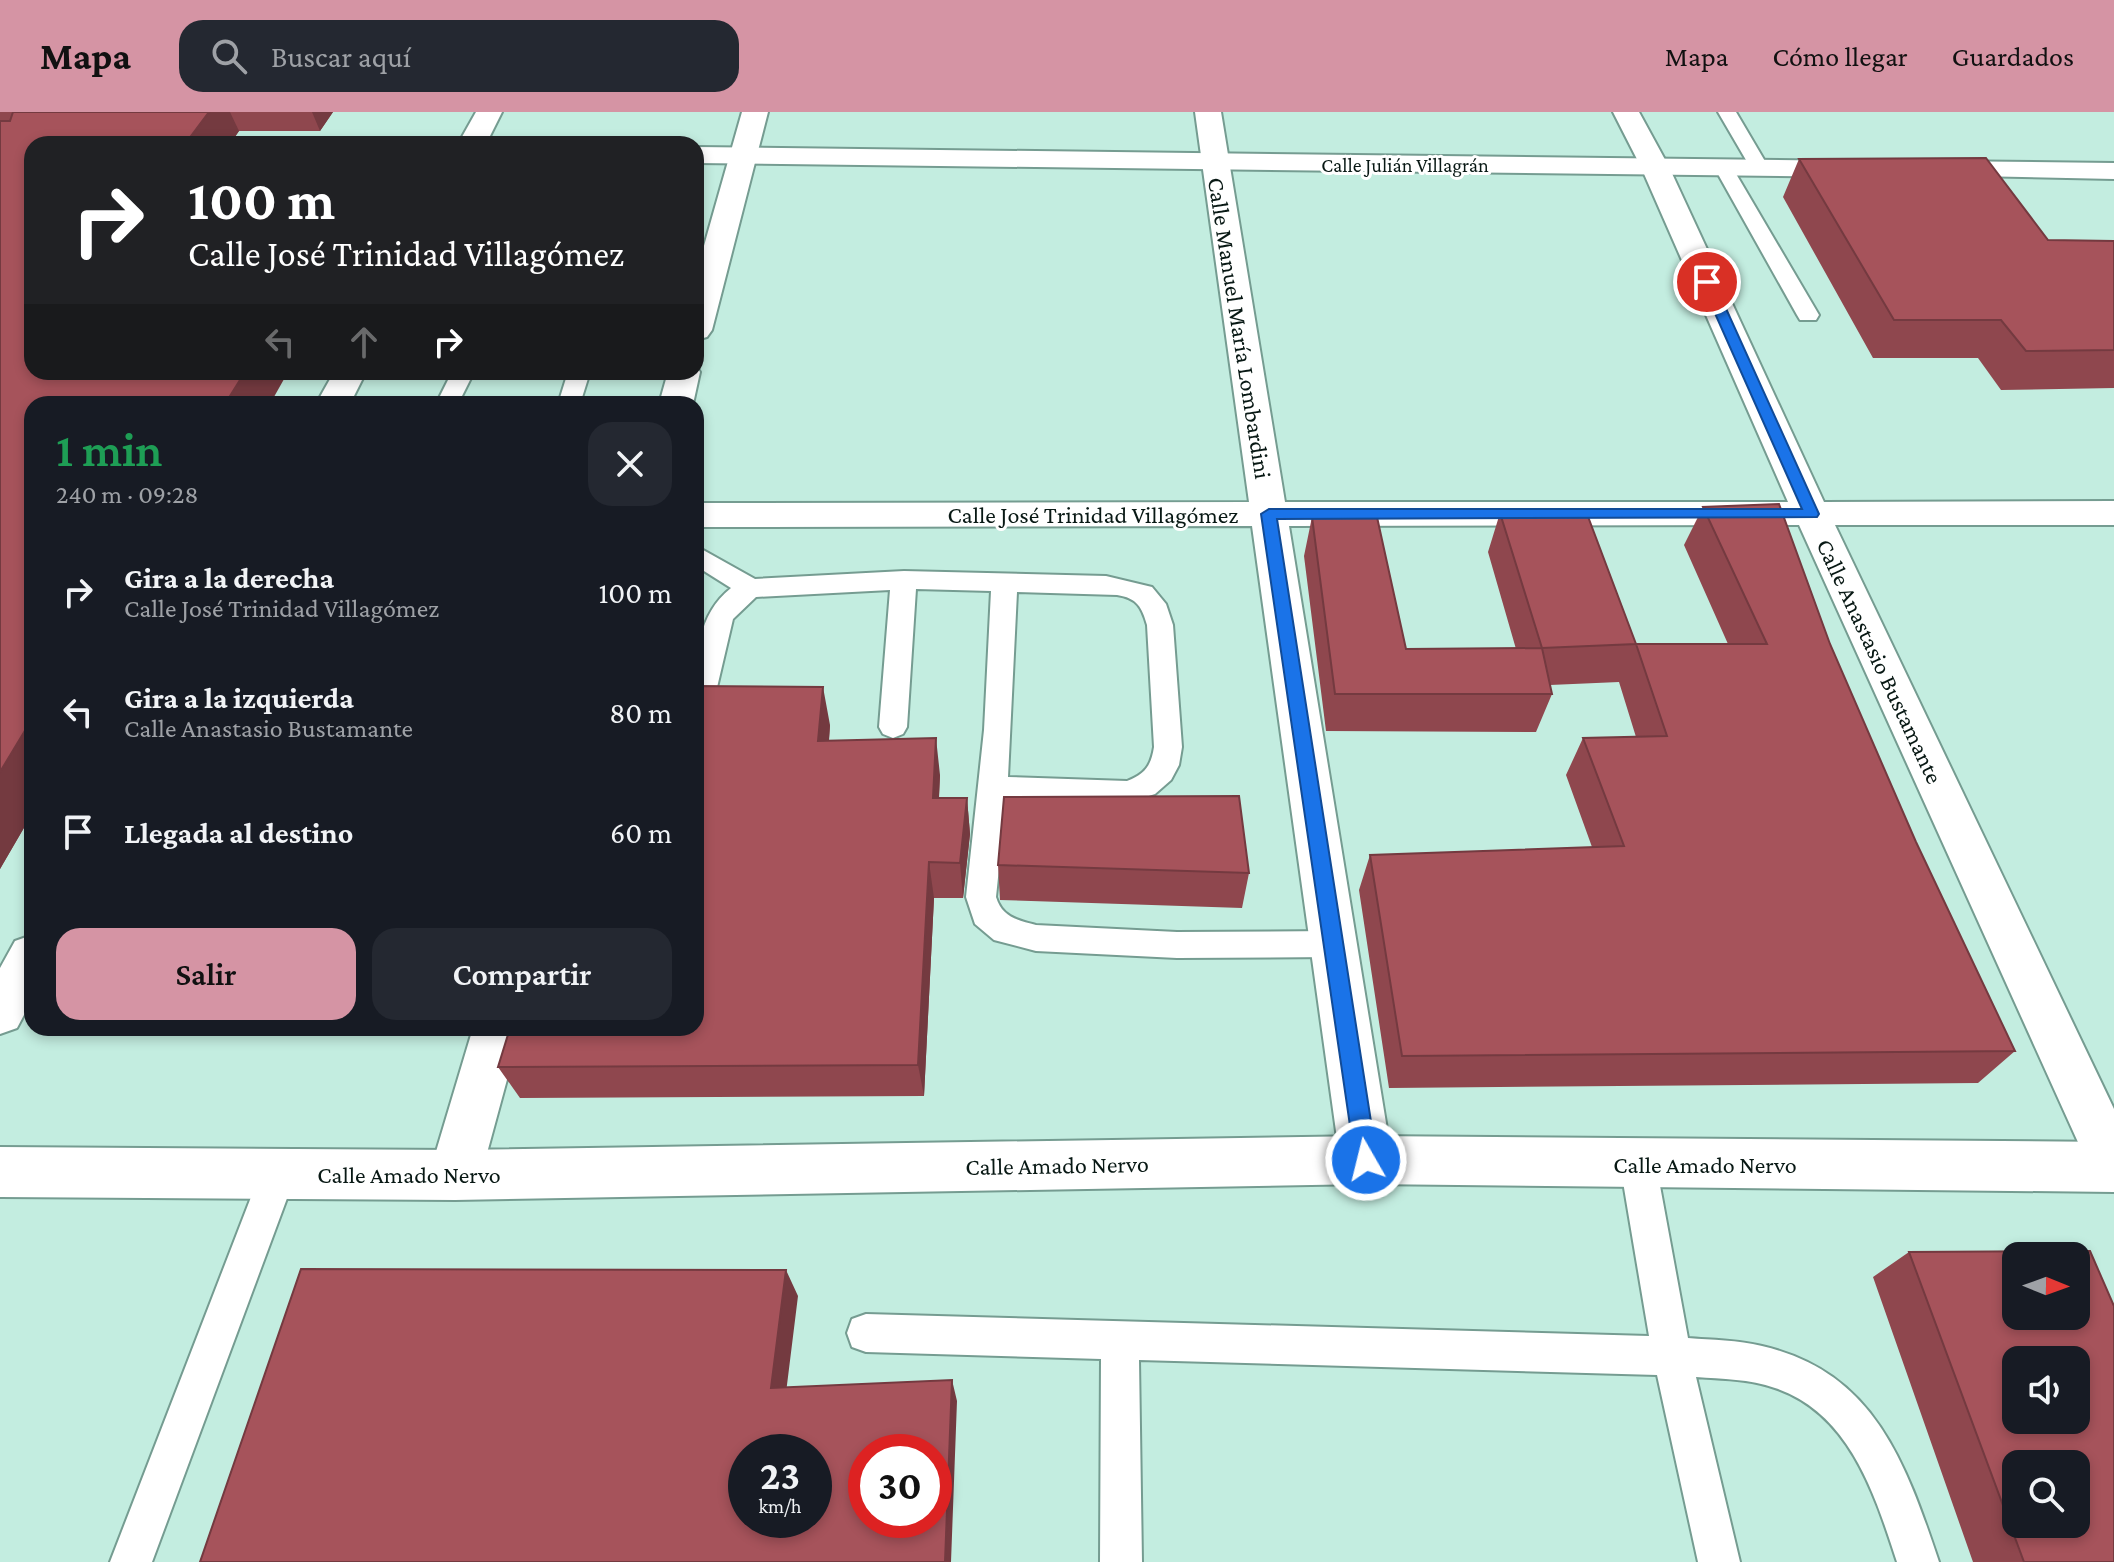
<!DOCTYPE html>
<html lang="es">
<meta charset="utf-8">
<style>
body{margin:0;font-family:"Crimson Pro",serif;background:#242831;color:#f1f3f6;height:100vh;display:flex;flex-direction:column;font-size:30px;white-space:nowrap}
*{box-sizing:border-box;margin:0}
p{font-size:26px;color:#9ea1a6}
.icon{flex:none;width:44px;height:44px;fill:none;stroke:currentColor;stroke-width:2;stroke-linecap:round;stroke-linejoin:round}
.map{position:relative;flex:1;overflow:hidden}
.details{position:absolute;left:24px;top:284px;width:680px;height:640px;display:flex;flex-direction:column;background:#171b24;border-radius:24px;box-shadow:0 4px 12px #0003}
.details>*{flex:none}
.hud{position:absolute;left:24px;top:24px;width:680px;height:244px;border-radius:24px;box-shadow:0 4px 12px #0003;background:#202124;color:#fff;overflow:hidden}
.needle{width:52px;rotate:91deg}
.fabs{position:absolute;left:2002px;top:1130px;display:grid;gap:16px}
.fabs a{display:grid;place-items:center;width:88px;height:88px;border-radius:16px;background:#171b24;box-shadow:0 4px 12px #0003;font-size:40px}
.speed{position:absolute;left:728px;top:1322px;display:flex;gap:16px;font-size:40px;font-weight:700;text-align:center}
.speed>*{display:grid;place-content:center;width:104px;height:104px;border-radius:50%;background:#171b24;box-shadow:0 4px 12px #0003;line-height:1}
.speed small{font-size:20px;font-weight:400}
.speed .limit{border:12px solid #d22;background:#fff;color:#111}
.pin{position:absolute;display:grid;place-items:center;width:68px;height:68px;color:#fff;margin:-34px;border:4px solid #fff;border-radius:50%;box-shadow:0 2px 8px #0007}
.me{position:absolute;width:88px;margin:-44px;rotate:352deg;stroke-linejoin:round;filter:drop-shadow(0 0 6px #0008)}
.turn{display:flex;align-items:center;gap:28px;height:168px;padding:0 32px;font-size:36px}
.turn .icon{width:104px;height:104px;stroke-width:2.5}
.turn b{display:block;font-size:56px;line-height:68px}
.lanes{display:flex;align-items:center;height:76px;padding:0 32px;background:#0003;justify-content:center;gap:40px;direction:ltr}
.lanes .off{opacity:.35}
.round{display:grid;place-items:center;flex:none;width:84px;height:84px;border-radius:24px;background:#242831}
.overview{display:flex;align-items:center;justify-content:space-between;height:136px;padding:0 32px}
h1{font-size:48px;font-weight:600;line-height:60px;color:#1e9e55}
.action{display:flex;gap:16px;margin-top:auto;padding:16px 32px}
.action a{flex:1;height:92px;border-radius:24px;background:#d594a4;color:#111;font-size:32px;font-weight:600;line-height:92px;text-align:center}
.action a+a{background:#242831;color:#f1f3f6}
ul{padding:0;list-style:none}
li{display:flex;align-items:center;gap:24px;height:120px;padding:0 32px}
li div{flex:1}
li b{display:block;font-size:30px}
li em{font-style:normal}
header{display:flex;align-items:center;gap:48px;box-sizing:border-box;height:112px;padding:0 40px;background:#d594a4;color:#111}
header strong{font-size:38px}
nav{display:flex;gap:44px;margin-inline-start:auto;font-size:28px}
.search{width:560px;height:72px;background:#242831;display:flex;align-items:center;gap:20px;box-sizing:border-box;padding:0 28px;border-radius:24px;color:#9ea1a6;font-size:30px}
.map>svg:first-child{display:block}
</style>
<header>
<strong>Mapa</strong>
<div class="search"><svg class="icon" aria-label="search" viewBox="0 0 24 24"><circle cx="10" cy="10" r="6"/><path d="M15 15l6 6"/></svg>Buscar aquí</div>
<nav><a>Mapa</a><a>Cómo llegar</a><a>Guardados</a></nav>
</header>
<div class="map">
<svg width="2114" height="1450" viewBox="0 0 2114 1450">
<rect width="100%" height="100%" fill="#c3ede0"/>
<g fill="none" stroke-linecap="round" stroke-linejoin="round">
<defs>
<path id="service" d="M1718 0H1736L1769 56 1767 60H1753Z
M1723 49 1732 55 1819 203 1816 208H1800L1797 203 1714 55Z
M452 260H474L458 292H436Z
M568 260H590L580 292H558Z
M696 434 755 467 904 459 1106 464 1152 475 1166 492 1173 513 1182 635 1179 653 1171 668 1155 682 1127 691 1006 688 996 785C1002 805 1017 808 1036 813L1177 820 1334 819 1345 822 1350 832 1345 842 1334 845 1177 846 1036 839 994 828 975 812 966 785 984 618 991 479 916 477 907 615 903 622 893 626 883 622 879 615 890 478 756 485 733 507 715 584 705 587 696 584C696 544 697 503 731 476L696 454ZM1017 480 1117 483C1137 486 1142 495 1147 513L1154 635C1151 654 1145 662 1127 669L1008 665Z
M1638 1035 1651 1040 1656 1052 1688 1226C1712 1228 1738 1228 1762 1234 1875 1260 1906 1352 1939 1450H1897C1875 1383 1850 1301 1775 1276 1750 1267 1722 1267 1696 1265L1740 1450H1698L1657 1263 1139 1248 1142 1450H1100L1101 1247 866 1240 852 1235 847 1221 852 1207 866 1202 1649 1224 1620 1052 1625 1040Z
M278 1045 291 1050 296 1062 152 1450H110L260 1062 265 1050Z"/>
<path id="minor" d="M476 0H502L486 32H458Z
M742 0H768L712 218 707 225 696 228V162Z
M1195 0H1221L1285 390H1788L1641 55 1613 0H1639L1669 55 1824 390 2114 389V413H1835L2114 997V1078L2096 1070 1799 413 1289 414 1392 1048 1384 1065 1366 1072 1348 1065 1340 1048 1252 414 696 415V391L1249 390Z
M696 254 700 260 693 292H659L668 260H696Z
M334 260H366L350 292H316Z
M32 823V888L17 916 0 922V856L15 829Z
M473 916H521L481 1063 473 1080 455 1088 437 1080 429 1063Z"/>
<path id="tertiary" d="M696 35 1856 49 1866 51 1870 57 1866 63 1856 65 696 51Z
M1936 49 2114 51V67L1926 63 1922 57 1926 51Z
M1366 1024 2114 1030V1080L1366 1072 455 1088 0 1085V1035L455 1038Z"/>
</defs>
<use href="#service" stroke="#759c91" stroke-width="4"/>
<use href="#minor" stroke="#759c91" stroke-width="4"/>
<use href="#tertiary" stroke="#759c91" stroke-width="4"/>
<use href="#service" fill="#fff" fill-rule="evenodd"/>
<use href="#minor" fill="#fff" fill-rule="evenodd"/>
<use href="#tertiary" fill="#fff" fill-rule="evenodd"/>
</g>
<path fill="#8f474e" d="M0 0H333L320 19H239L230 32H32V702L0 757Z
M1799 47 2048 128 2114 129V276L2001 278 1978 246H1873L1783 85Z
M1703 395 1830 532 1916 730 2015 939 1978 971 1389 976 1359 778 1370 743 1592 735 1566 663 1583 626 1636 625 1619 570 1550 573 1552 582 1536 620 1326 619 1304 444 1312 405 1406 537H1516L1488 440 1500 401 1636 532H1728L1684 433Z
M830 613 829 629 940 663 939 686H967L970 722 963 786H934L924 984 520 986 498 955Z
M998 753 1249 761 1242 796 1000 788Z
M1909 1140 2114 1450H1973L1873 1165Z"/>
<path fill="#743a40" d="M209 0H230L239 19 230 32H185Z
M312 0H333L320 19Z
M245 260H288L270 292H225Z
M823 575 830 613 826 666 818 629Z
M32 607V702L0 757V660Z
M936 626 940 663 937 722 933 686Z
M967 686 970 722 963 786 960 751Z
M929 750 934 786 924 984 918 953Z
M786 1158 798 1184 784 1297 771 1276Z
M952 1268 957 1289 951 1450H945Z"/>
<path fill="#a6535b" stroke="#743a40" stroke-width="2" fill-rule="evenodd" d="M13 0H209L185 32H32V260H245L225 292H32V607L0 660V9H10Z
M1986 46 2048 128 2114 129V238L2026 239 2001 208H1894L1799 47Z
M1779 392 1830 532 1916 730 2015 939 1402 944 1370 743 1624 734 1583 626 1667 624 1636 532H1767L1703 395Z
M1500 401 1587 402 1636 532 1542 536Z
M1312 405H1377L1406 537 1542 536 1552 582H1335Z
M696 574 823 575 818 629 936 626 933 686H967L960 751 929 750 918 953 498 955 510 916H696Z
M1239 684 1249 761 998 753 1004 685Z
M2090 1139 2114 1194V1450H2024L1909 1140ZM2016 1144H2076V1204H2016ZM2016 1248H2076V1308H2016ZM2016 1352H2076V1412H2016Z
M301 1157 786 1158 771 1276 952 1268 945 1450H200ZM746 1340H814V1408H746ZM866 1340H934V1408H866Z"/>
<path fill="#1a73e8" stroke="#114b97" stroke-width="2" d="M1707 167 1714 170 1819 402 1817 405 1277 407 1377 1048 1374 1056 1366 1058 1358 1056 1355 1048 1261 402 1269 397H1802L1701 170Z"/>
<g text-anchor="middle" dominant-baseline="central" stroke-width="6" stroke-linejoin="round" paint-order="stroke">
<g font-size="20" fill="#081814" stroke="#fff">
<text x="1405" y="53">Calle Julián Villagrán</text>
</g>
<g font-size="24" fill="#081814" stroke="#fff">
<text transform="translate(1240 216) rotate(81)">Calle Manuel María Lombardini</text>
<text x="1093" y="402">Calle José Trinidad Villagómez</text>
<text transform="translate(1880 549) rotate(65)">Calle Anastasio Bustamante</text>
<text x="1705" y="1052">Calle Amado Nervo</text>
<text transform="translate(1057 1053) rotate(-1)">Calle Amado Nervo</text>
<text x="409" y="1062">Calle Amado Nervo</text>
</g>
</g>
</svg>
<div class="fabs">
<a><svg class="needle" viewBox="-14 -14 28 28"><path d="M0-13l5 13h-10z" fill="#e53935"/><path d="M0 13l5-13h-10z" fill="#9ea1a6"/></svg></a>
<a><svg class="icon" aria-label="sound" viewBox="0 0 24 24"><path d="M4 9h4l5-4v14l-5-4H4zM17 9q2 3 0 6"/></svg></a>
<a><svg class="icon" aria-label="search" viewBox="0 0 24 24"><circle cx="10" cy="10" r="6"/><path d="M15 15l6 6"/></svg></a>
</div>
<div class="speed"><div>23<small>km/h</small></div><div class="limit">30</div></div>
<div class="pin" style="left:1707px;top:170px;background:#d93025"><svg class="icon" aria-label="arrive" viewBox="0 0 24 24"><path d="M6 21V4h12l-3 4 3 4H6"/></svg></div>
<svg class="me" style="left:1366px;top:1048px" viewBox="-20 -20 40 40"><circle r="17" fill="#1a73e8" stroke="#fff" stroke-width="3"/><path d="M0-11L8 9 0 5-8 9z" fill="#fff"/></svg>
<div class="hud">
<div class="turn"><svg class="icon" aria-label="right" viewBox="0 0 24 24"><path d="M7 20v-9h11M14 6l5 5-5 5"/></svg><div><b>100 m</b>Calle José Trinidad Villagómez</div></div>
<div class="lanes"><svg class="icon off" aria-label="left" viewBox="0 0 24 24"><path d="M17 20v-9H6M10 6l-5 5 5 5"/></svg><svg class="icon off" aria-label="ahead" viewBox="0 0 24 24"><path d="M12 20V5M6 11l6-6 6 6"/></svg><svg class="icon" aria-label="right" viewBox="0 0 24 24"><path d="M7 20v-9h11M14 6l5 5-5 5"/></svg></div>
</div>
<section class="details">
<div class="overview"><div><h1>1 min</h1><p>240 m · 09:28</p></div><a class="round"><svg class="icon" aria-label="close" viewBox="0 0 24 24"><path d="M6 6l12 12M18 6L6 18"/></svg></a></div>
<ul>
<li><svg class="icon" aria-label="right" viewBox="0 0 24 24"><path d="M7 20v-9h11M14 6l5 5-5 5"/></svg><div><b>Gira a la derecha</b><p>Calle José Trinidad Villagómez</p></div><em>100 m</em></li>
<li><svg class="icon" aria-label="left" viewBox="0 0 24 24"><path d="M17 20v-9H6M10 6l-5 5 5 5"/></svg><div><b>Gira a la izquierda</b><p>Calle Anastasio Bustamante</p></div><em>80 m</em></li>
<li><svg class="icon" aria-label="arrive" viewBox="0 0 24 24"><path d="M6 21V4h12l-3 4 3 4H6"/></svg><div><b>Llegada al destino</b></div><em>60 m</em></li>
</ul>
<div class="action"><a>Salir</a><a>Compartir</a></div>
</section>
</div>
